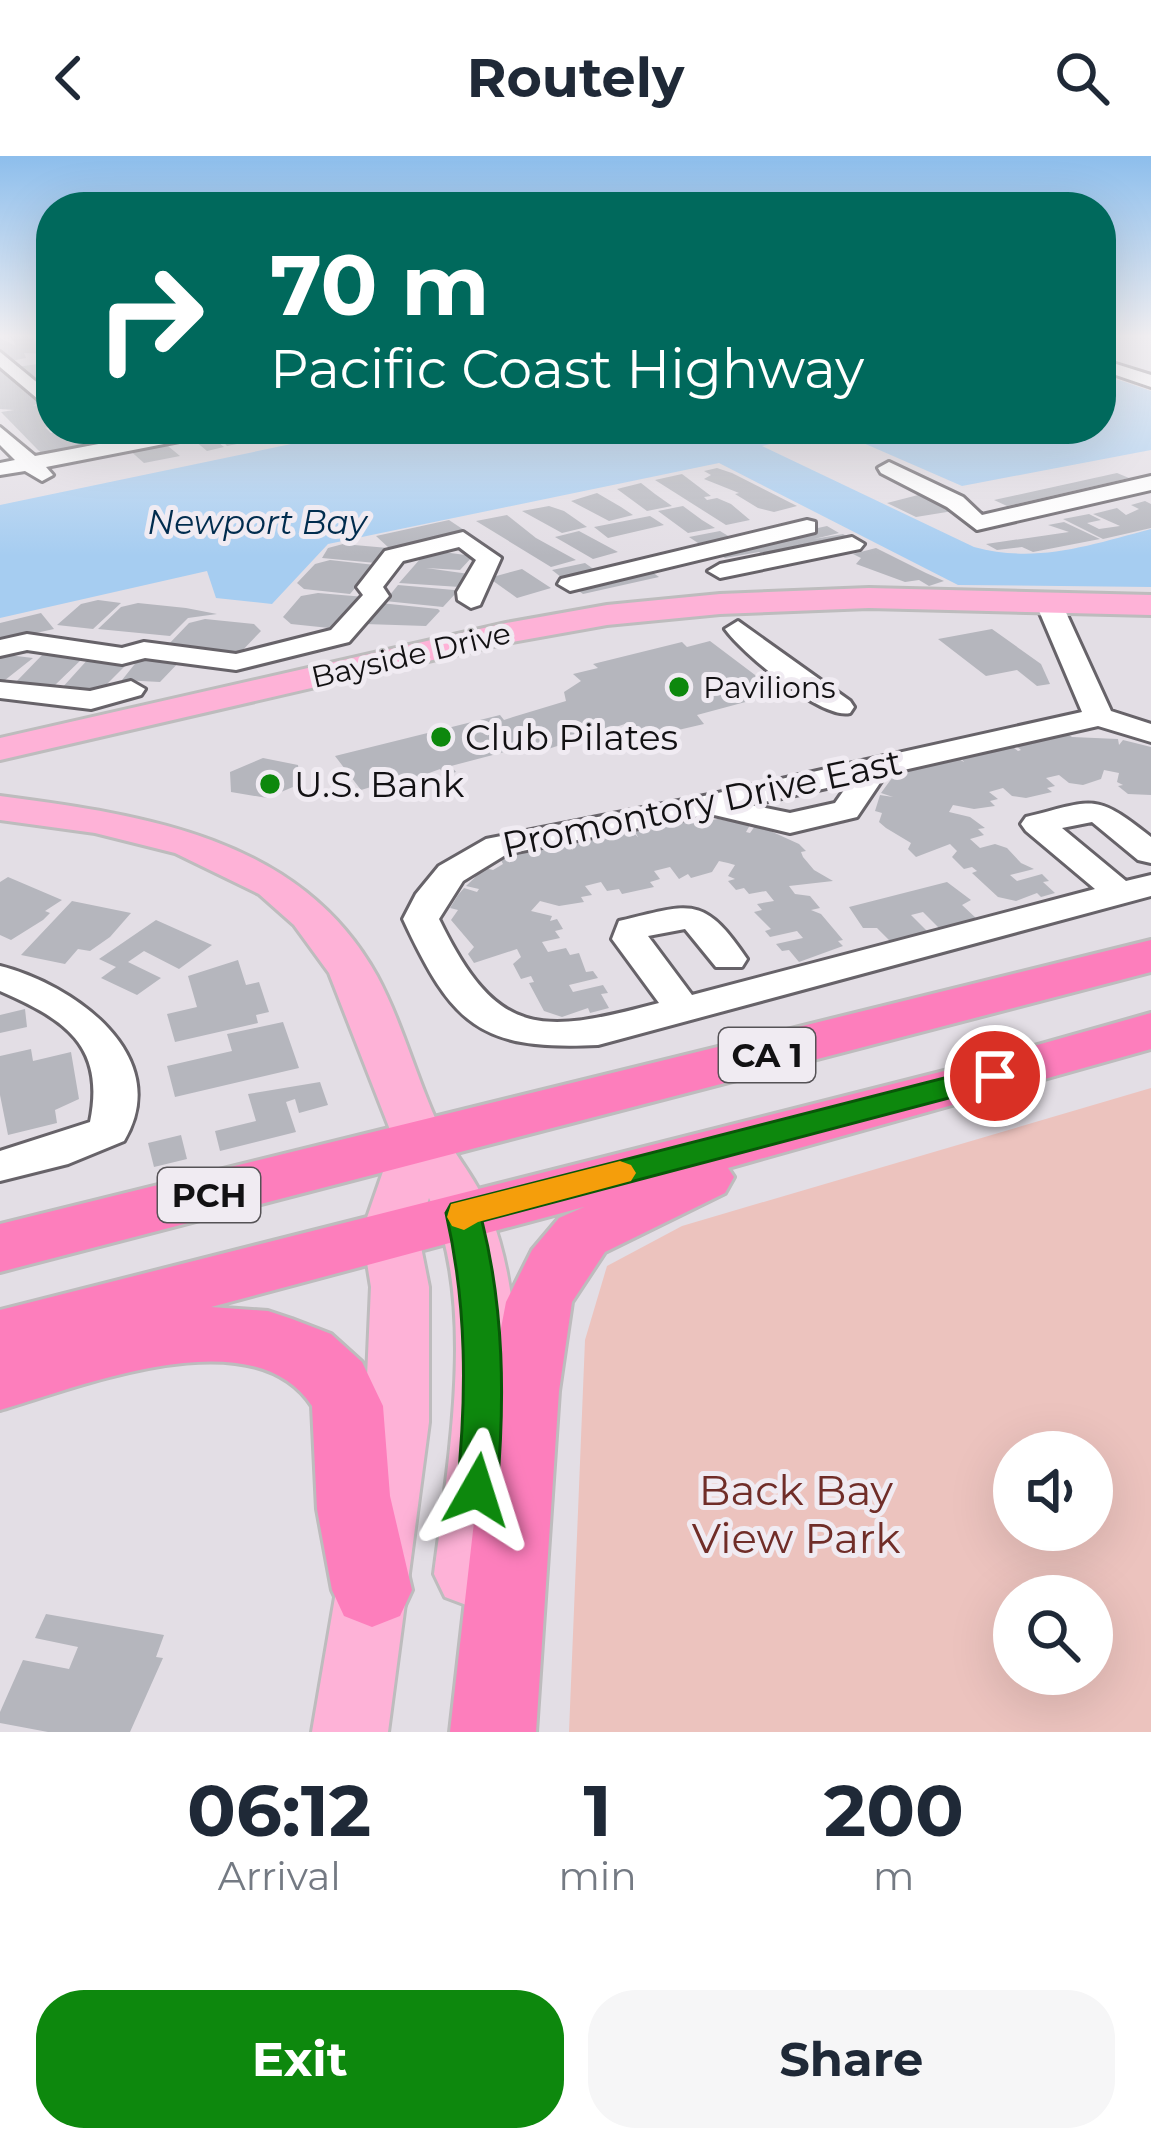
<!DOCTYPE html>
<style>
body{margin:0;font-family:Montserrat,sans-serif;background:#f6f6f7;color:#1f2937;height:100vh;display:flex;flex-direction:column;font-size:45px;white-space:nowrap}
*{box-sizing:border-box;margin:0}
p{font-size:39px;color:#747a83}
.icon{flex:none;width:66px;height:66px;fill:none;stroke:currentColor;stroke-width:2;stroke-linecap:round;stroke-linejoin:round}
.map{position:relative;height:1576px;overflow:hidden}
.drawer{display:flex;flex-direction:column;background:#fff;flex:1}
.drawer>*{flex:none}
.guide{position:absolute;left:36px;top:36px;width:1080px;height:252px;border-radius:48px;box-shadow:0 12px 48px #0002;background:#00695c;color:#fff;overflow:hidden}
.controls{position:absolute;left:993px;top:1275px;display:grid;gap:24px}
.controls a{display:grid;place-items:center;width:120px;height:120px;border-radius:50%;background:#fff;box-shadow:0 12px 48px #0002;font-size:60px}
.pin{position:absolute;display:grid;place-items:center;width:102px;height:102px;color:#fff;margin:-51px;border:6px solid #fff;border-radius:50%;box-shadow:0 3px 12px #0007}
.me{position:absolute;width:132px;margin:-66px;rotate:6deg;stroke-linejoin:round;filter:drop-shadow(0 0 9px #0008)}
.turn{display:flex;align-items:center;gap:42px;height:252px;padding:0 36px;font-size:54px}
.turn .icon{width:156px;height:156px;stroke-width:2.5}
.turn b{display:block;font-size:84px;line-height:102px}
.eta{display:flex;justify-content:space-evenly;align-items:center;height:204px;text-align:center}
.eta b{font-size:72px;font-weight:700;line-height:84px}
.cta{display:flex;gap:24px;margin-top:auto;padding:24px 36px}
.cta a{flex:1;height:138px;border-radius:48px;background:#0d880d;color:#fff;font-size:48px;font-weight:700;line-height:138px;text-align:center}
.cta a+a{background:#f6f6f7;color:#1f2937}
header{display:flex;justify-content:space-between;align-items:center;height:156px;padding:0 36px;background:#fff;font-size:54px;font-weight:700}
.map>svg:first-child{display:block}
</style>
<header><svg class="icon" aria-label="back" viewBox="0 0 24 24"><path d="M15 5l-7 7 7 7"/></svg>Routely<svg class="icon" aria-label="search" viewBox="0 0 24 24"><circle cx="10" cy="10" r="6"/><path d="M15 15l6 6"/></svg></header>
<div class="map">
<svg width="1151" height="1576" viewBox="0 0 1151 1576">
<rect width="100%" height="100%" fill="#e3dee5"/>
<path fill="#ecc3be" fill-rule="evenodd" d="M1151 932V1576H569L585 1184 607 1110 682 1070ZM1014 1296H1092V1374H1014ZM1014 1440H1092V1518H1014Z"/>
<path fill="#a6cdf1" d="M1101 218 1151 235V294L962 330 831 273 762 290 974 391C1037 408 1090 389 1151 373V431L958 429 719 307 328 388 272 448 216 442 207 415 0 462V349L363 273H1101Z"/>
<path fill="#b5b6bd" d="M10 180H29L51 198 24 197 26 202 11 205 0 193V182L16 190Z
M51 206V217L40 216 51 218 47 222 51 227 38 229 17 211Z
M8 213 39 241 40 246 33 250 45 247 51 253 46 257 51 258V273L45 271 51 277 76 273 96 293 44 299 38 294 1 256 14 254 0 253V214Z
M86 273 117 276 124 282 132 281 125 274 143 273 155 282 106 291Z
M224 273 242 287 227 290 219 281 213 282 224 291 207 295 189 280Z
M162 285 180 300 144 307 127 292Z
M717 312 732 317 797 350 774 356 758 352 735 338 739 337 704 323 711 319 704 315Z
M1117 317 1129 322 1007 350 994 344Z
M682 318 711 340 704 341 707 344 717 342 731 348 750 364 726 369 655 324Z
M641 327 655 338 672 350 647 355 617 333Z
M597 337 621 351 633 359 609 365 571 345Z
M922 338 953 355 916 361 887 347Z
M1145 345 1151 348V372L1103 383 1063 363 1089 358 1101 364 1087 367 1099 373 1120 370 1093 358 1117 352 1126 359 1139 353 1131 349Z
M549 350 564 355 587 371 562 377 522 355Z
M683 350 702 364 715 372 688 377 658 355Z
M507 359 536 382 576 404 551 411 476 365Z
M650 360 664 369 608 382 594 371Z
M449 364 467 376 401 394 389 392 376 380Z
M1064 366 1100 383 1033 396 1022 391 997 394 986 388 1069 376 1048 369Z
M827 370 839 377 814 383 843 378 853 384 770 403 759 396 725 402 713 395Z
M579 375 618 396 593 403 555 381Z
M720 375 735 384 704 391 689 381Z
M343 388 388 392 376 407 322 402 328 392Z
M876 392 926 417 944 425 929 430 919 424 905 426 856 408 861 402 853 398Z
M428 394 473 400 460 414 426 412 469 418 460 431 399 427Z
M330 404 375 409 350 438 304 433 297 427 315 408Z
M585 407 599 417 566 425 552 414Z
M522 413 551 432 517 442 489 422Z
M648 413 659 421 583 438 572 430Z
M398 429 454 434 457 436 443 451 385 445Z
M318 437 365 441 339 473 291 468 283 461 301 440Z
M98 444 121 447 93 473 57 469 81 448Z
M138 447 186 452 217 458 188 462 170 480 98 473 121 451Z
M380 447 438 453 440 455 426 470 365 468Z
M41 457 54 473 0 485V467Z
M205 463 254 468 261 475 239 498 167 490 189 467Z
M992 473 1041 508 1050 528 1037 530 1017 514 986 520 938 483Z
M710 485 779 537 697 559 704 568 661 578 651 570 637 574 628 567 545 594 538 587 451 610 456 616 445 619 440 613 394 630 391 625 361 634 335 600 500 559 504 564 513 561 566 545 564 536 581 525 573 518 598 512 593 508 682 486 687 491Z
M45 496 85 500 54 530 14 528Z
M0 498 33 502 0 528Z
M142 499 182 503 160 526 122 524Z
M90 501 130 505 100 535 61 533Z
M1066 577 1072 581 1118 583 1119 589 1123 584 1151 591V639L1128 638 1118 630 1123 629 1117 626 1119 617 1104 614 1101 623 1083 629 1069 627 1059 619 1046 622 1055 630 1047 632 1052 636 1026 642 1012 640 1003 632 989 636 998 643 990 645 995 650 974 653 953 649 949 656 970 661 985 672 978 673 984 679 970 683 980 692 995 688 1007 692 1021 707 1034 713 1010 719 1017 725 1042 718 1049 725 1043 726 1055 737 1041 741 1037 737 1016 745 998 741 972 717 977 715 972 711 964 713 952 701 957 695 950 688 916 701 908 693 911 687 886 672 879 666 882 657 875 655 880 639 893 641 881 637 892 622 907 618 901 613 955 601 964 606 959 600 1010 589 1018 595 1021 594 1014 588Z
M263 602 298 609 300 628 267 642 231 636 230 616Z
M696 661 700 666 718 663 750 669 746 676 750 677 755 670 766 673 799 688 806 695 801 696 803 701 814 714 833 725 789 730 795 738 810 740 820 752 811 754 821 758 843 784 838 785 843 790 799 806 789 794 782 795 776 788 803 782 797 775 770 781 765 775 771 773 754 756 762 754 757 748 774 745 766 735 749 738 744 732 736 734 728 725 735 723 728 720 735 709 728 707 719 705 712 716 691 722 688 718 679 723 670 711 654 715 660 723 650 726 654 731 622 738 619 733 607 735 601 726 585 730 592 739 581 741 584 746 559 750 540 745 531 755 552 760 550 765 557 763 563 773 555 775 560 782 542 786 548 796 566 792 570 799 579 797 586 816 593 815 598 822 569 829 573 836 603 829 608 837 601 838 609 852 590 857 588 852 562 861 544 855 529 827 534 826 531 820 521 823 513 808 521 801 517 793 474 807 468 798 474 791 451 764 458 754 450 752 458 739 464 732 477 736 479 733 466 730 485 712 493 714 503 708 500 702 564 688 573 694 568 687 630 674 638 681 634 674Z
M8 721 62 744 45 755 50 757 43 764 11 784 0 779V726Z
M947 726 971 744 962 749 977 763 940 773 923 756 911 759 928 776 891 786 877 772H863L849 751Z
M72 745 131 757 110 781 90 795 78 793 65 808 21 799Z
M156 764 212 789 179 813 144 795 128 806 161 822 137 839 101 822 116 811 99 803Z
M238 804 246 829 259 826 269 856 256 859 258 867 175 886 167 858 197 851 188 820Z
M25 853 27 871 0 877V859Z
M283 866 299 912 175 941 167 910 232 895 227 878Z
M31 893 33 905 71 896 79 943 55 954 57 967 8 979 0 939V900Z
M320 926 328 949 299 957 295 943 286 946 296 976 220 995 215 975 256 965 248 938Z
M181 979 187 1003 154 1011 148 987Z
M46 1458 164 1479 156 1501 163 1502 130 1576H48L0 1567V1556L23 1504 69 1513 78 1491 35 1482Z"/>
<g fill="none" stroke-linecap="round" stroke-linejoin="round">
<defs>
<path id="minor" d="M40 180H51V186Z
M0 196 51 238V254L0 211Z
M1116 208 1151 219V231L1110 217 1107 213Z
M0 271 35 300 178 273H220L210 279 46 311 53 319 42 325 25 315 0 319V307L15 304 0 289Z
M889 306 963 341 982 359 1151 320V334L977 374 947 351 881 317 878 312Z
M807 364 815 366V376L570 435 558 428 561 423Z
M463 376 501 402 480 449 471 452 458 444 457 436 476 404 459 391 403 405 383 431 389 440 349 486 236 514 145 502 122 508 27 494 0 500V484L27 478 122 492 144 486 236 498 331 474 363 439 357 431 385 395Z
M852 381 864 388 860 393 720 422 708 415 720 408Z
M1050 442 1063 450 1111 555 1151 568V586L1098 570 886 618 857 661 790 677 710 658 507 698 463 725 439 763C497 882 539 879 659 847L612 783 619 765C691 748 703 738 747 803L742 811H716L685 773 648 780 692 839 1095 733 1026 675 1021 668 1026 661C1095 644 1094 636 1151 681V707L1138 704 1092 666 1062 672 1126 725 1151 719V740L598 889C479 895 452 868 403 763L416 738 439 710 486 683 709 639 1082 556 1037 450ZM849 627 835 647 790 657 751 649Z
M738 465 850 545 854 551 850 557C822 564 742 497 725 473Z
M131 525 145 533 141 539 91 553 0 542V526L90 535Z
M0 810C72 828 175 899 124 985L68 1008 0 1025V995L90 966C106 889 64 863 0 835Z"/>
<path id="major" d="M869 432 1151 439V459L869 452 720 458 607 469 506 487 0 604V582L506 467 607 449 720 438Z
M0 640C144 659 300 681 377 820 400 863 413 910 432 955 447 991 476 1020 490 1057 533 1169 513 1302 504 1418L493 1441 469 1450 445 1441 434 1418C448 1307 478 1146 429 1042L418 1076 429 1131V1266L388 1576H312L365 1266 371 1131 362 1076 394 984 329 817 294 769 259 738 175 697 95 677 0 664Z"/>
<path id="highway" d="M1151 784V816L0 1116V1068Z
M1151 857V893L728 1012 734 1021 725 1037 605 1096 572 1146 559 1235 536 1576H450L489 1235 506 1146 532 1094 559 1062 584 1051 211 1151 268 1155 292 1163 331 1178 362 1206 383 1250 390 1340 412 1434 400 1460 372 1471 344 1460 332 1434 317 1353 312 1250C253 1160 82 1230 0 1254V1154L956 912Z"/>
</defs>
<use href="#minor" stroke="#676369" stroke-width="6"/>
<use href="#major" stroke="#bdbcbd" stroke-width="6"/>
<use href="#highway" stroke="#bdbcbd" stroke-width="6"/>
<use href="#minor" fill="#fff" fill-rule="evenodd"/>
<use href="#major" fill="#feb2d7" fill-rule="evenodd"/>
<use href="#highway" fill="#fd7ebc" fill-rule="evenodd"/>
</g>
<linearGradient id="sky" x2="0" y2="1"><stop stop-color="#8dbeec"/><stop offset="0.45" stop-color="#f2f0f3"/><stop offset="1" stop-color="#f2f0f3" stop-opacity="0"/></linearGradient>
<rect width="1151" height="400" fill="url(#sky)"/>
<path fill="#0d880d" stroke="#085808" stroke-width="3" d="M995 909 1006 912 1010 920 1006 927 482 1065C504 1153 505 1243 497 1334L491 1346 477 1351 463 1346 457 1334C467 1240 467 1149 446 1057L451 1048Z"/>
<path fill="#f59e0b" d="M620 1005 631 1009 636 1017 631 1025 478 1066 464 1074 452 1070 447 1061 451 1048Z"/>
<g fill="#0d880d" stroke="#f0ebf2" stroke-width="4.5">
<circle cx="679" cy="531" r="12"/>
<circle cx="441" cy="581" r="12"/>
<circle cx="270" cy="628" r="12"/>
</g>
<g text-anchor="middle" dominant-baseline="central" stroke-width="10" stroke-linejoin="round" paint-order="stroke">
<g font-size="30" fill="#121113" stroke="#f0ebf2">
<text transform="translate(411 499) rotate(-13)">Bayside Drive</text>
</g>
<g font-size="30" fill="#121113" stroke="#f0ebf2" text-anchor="start">
<text x="703" y="531">Pavilions</text>
</g>
<g font-size="33" font-style="italic" fill="#002c4e" stroke="#f0ebf2">
<text x="257" y="366">Newport Bay</text>
</g>
<g fill="#f0ebf2" stroke="#555256" stroke-width="3">
<rect x="719" y="872" width="96" height="54" rx="9"/>
<rect x="158" y="1012" width="102" height="54" rx="9"/>
</g>
<g font-size="33" font-weight="bold" fill="#121113">
<text x="767" y="899">CA 1</text>
<text x="209" y="1039">PCH</text>
</g>
<g font-size="36" fill="#121113" stroke="#f0ebf2" text-anchor="start">
<text x="465" y="581">Club Pilates</text>
<text x="294" y="628">U.S. Bank</text>
</g>
<g font-size="36" fill="#121113" stroke="#f0ebf2">
<text transform="translate(702 647) rotate(-12)">Promontory Drive East</text>
</g>
<g font-size="42" fill="#702d28" stroke="#f0ebf2">
<text x="796" y="1334">Back Bay<tspan x="796" dy="48">View Park</tspan></text>
</g>
</g>
</svg>
<div class="controls">
<a><svg class="icon" aria-label="sound" viewBox="0 0 24 24"><path d="M4 9h4l5-4v14l-5-4H4zM17 9q2 3 0 6"/></svg></a>
<a><svg class="icon" aria-label="search" viewBox="0 0 24 24"><circle cx="10" cy="10" r="6"/><path d="M15 15l6 6"/></svg></a>
</div>
<div class="pin" style="left:995px;top:920px;background:#d93025"><svg class="icon" aria-label="arrive" viewBox="0 0 24 24"><path d="M6 21V4h12l-3 4 3 4H6"/></svg></div>
<svg class="me" style="left:477px;top:1334px" viewBox="-20 -20 40 40"><path d="M0-17L14 15 0 8-14 15z" fill="#0d880d" stroke="#fff" stroke-width="4"/></svg>
<div class="guide">
<div class="turn"><svg class="icon" aria-label="right" viewBox="0 0 24 24"><path d="M7 20v-9h11M14 6l5 5-5 5"/></svg><div><b>70 m</b>Pacific Coast Highway</div></div>
</div>
</div>
<section class="drawer">
<div class="eta">
<div><b>06:12</b><p>Arrival</p></div>
<div><b>1</b><p>min</p></div>
<div><b>200</b><p>m</p></div>
</div>
<div class="cta"><a>Exit</a><a>Share</a></div>
</section>
